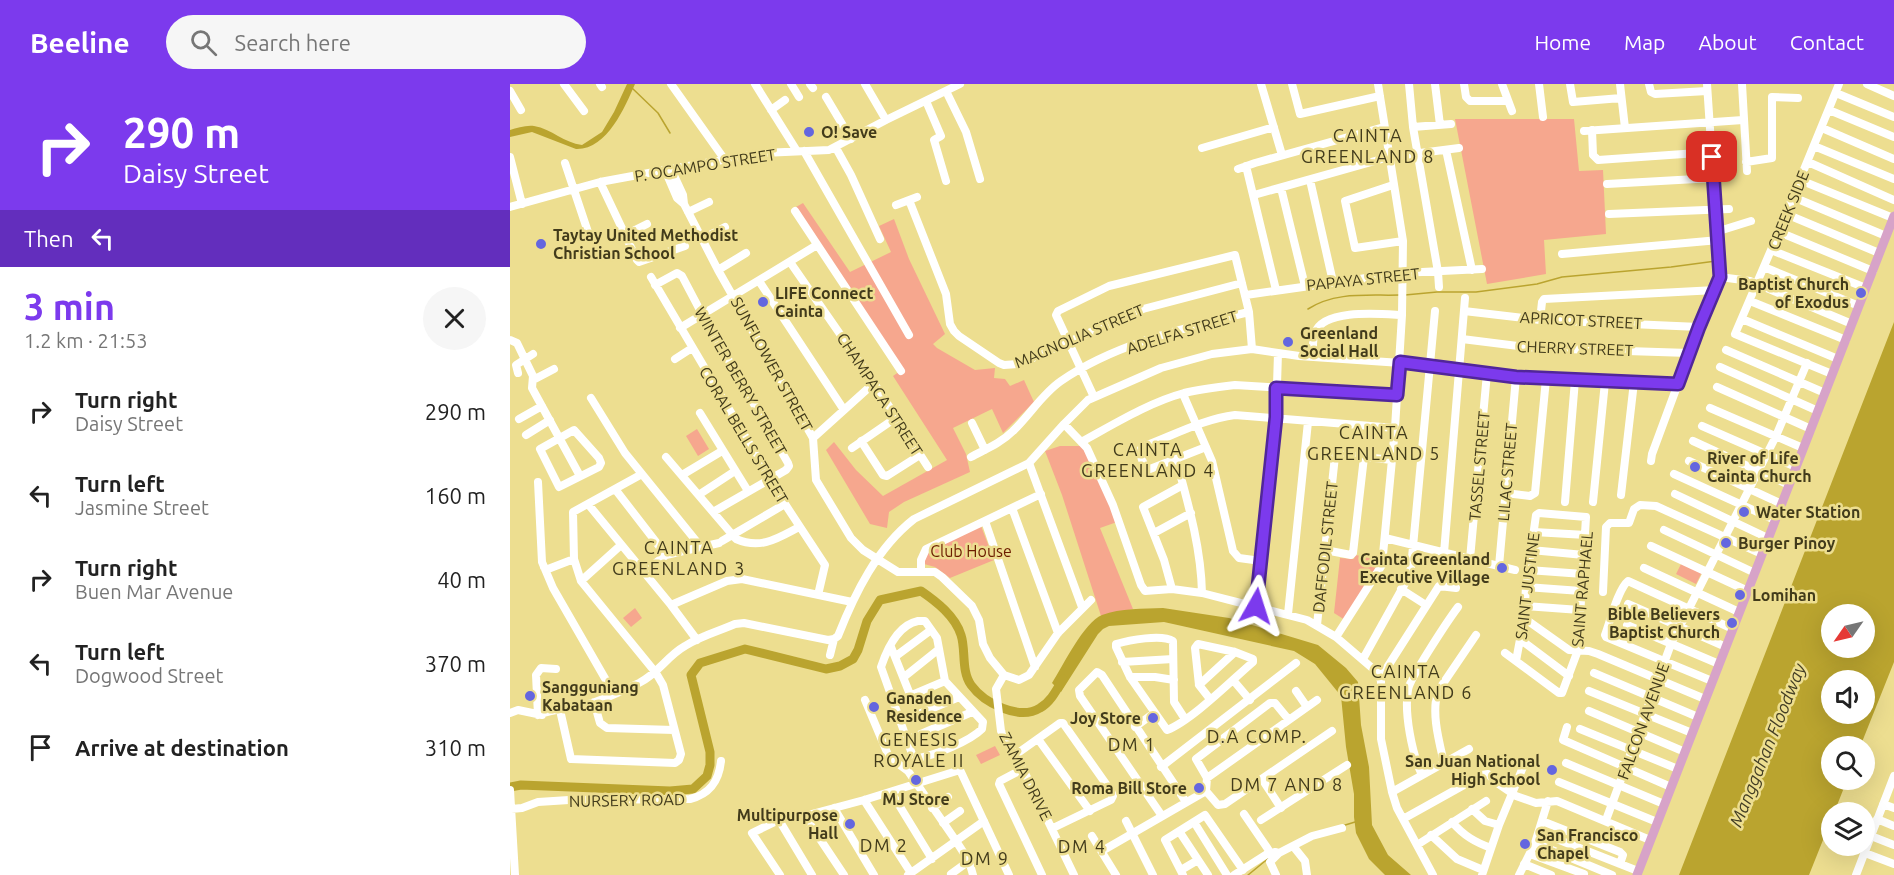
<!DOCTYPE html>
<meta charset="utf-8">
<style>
body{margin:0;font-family:Ubuntu,sans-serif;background:#f6f6f6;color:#222;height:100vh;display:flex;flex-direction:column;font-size:22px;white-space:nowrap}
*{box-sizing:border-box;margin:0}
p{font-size:20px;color:#767676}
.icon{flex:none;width:33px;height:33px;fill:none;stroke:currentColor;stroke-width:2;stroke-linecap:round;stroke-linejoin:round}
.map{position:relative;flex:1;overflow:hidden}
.panel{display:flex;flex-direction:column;background:#fff;width:510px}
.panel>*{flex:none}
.top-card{background:#7c3aed;color:#fff;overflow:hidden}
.needle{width:39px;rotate:236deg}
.controls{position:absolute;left:1311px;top:520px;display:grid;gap:12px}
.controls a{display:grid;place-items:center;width:54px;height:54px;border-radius:50%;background:#fff;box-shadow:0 6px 24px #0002;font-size:30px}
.pin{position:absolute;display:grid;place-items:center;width:51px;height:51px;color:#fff;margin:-26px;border-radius:12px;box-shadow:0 3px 9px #0006}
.me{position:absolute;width:66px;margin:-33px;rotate:6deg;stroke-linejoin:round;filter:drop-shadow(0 0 4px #0008)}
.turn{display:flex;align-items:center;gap:21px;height:126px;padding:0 24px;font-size:27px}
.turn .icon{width:78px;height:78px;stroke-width:2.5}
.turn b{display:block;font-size:42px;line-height:51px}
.then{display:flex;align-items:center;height:57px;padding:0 24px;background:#0003;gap:12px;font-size:22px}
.round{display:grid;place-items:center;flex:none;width:63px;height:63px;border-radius:32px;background:#f6f6f6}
.headline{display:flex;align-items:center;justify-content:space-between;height:102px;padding:0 24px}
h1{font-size:36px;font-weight:700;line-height:45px;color:#7c3aed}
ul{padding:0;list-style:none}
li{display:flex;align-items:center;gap:18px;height:84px;padding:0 24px}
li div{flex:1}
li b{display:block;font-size:22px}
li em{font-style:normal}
header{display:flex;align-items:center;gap:36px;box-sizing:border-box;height:84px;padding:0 30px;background:#7c3aed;color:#fff}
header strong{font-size:28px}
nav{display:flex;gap:33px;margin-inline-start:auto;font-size:21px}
.search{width:420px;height:54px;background:#f6f6f6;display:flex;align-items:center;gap:15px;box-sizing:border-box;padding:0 21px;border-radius:33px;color:#767676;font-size:22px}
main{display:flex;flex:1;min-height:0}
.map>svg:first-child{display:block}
</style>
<header>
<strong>Beeline</strong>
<div class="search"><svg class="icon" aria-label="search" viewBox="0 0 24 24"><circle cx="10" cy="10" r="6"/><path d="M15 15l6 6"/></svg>Search here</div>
<nav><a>Home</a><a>Map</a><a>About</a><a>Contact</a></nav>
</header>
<main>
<section class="panel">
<div class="top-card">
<div class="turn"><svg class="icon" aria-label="right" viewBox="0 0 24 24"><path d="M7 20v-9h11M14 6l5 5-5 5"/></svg><div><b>290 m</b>Daisy Street</div></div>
<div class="then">Then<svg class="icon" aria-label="left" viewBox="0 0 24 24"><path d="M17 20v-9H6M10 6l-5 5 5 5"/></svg></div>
</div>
<div class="headline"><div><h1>3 min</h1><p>1.2 km · 21:53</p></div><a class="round"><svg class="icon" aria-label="close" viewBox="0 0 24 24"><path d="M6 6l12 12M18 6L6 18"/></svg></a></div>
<ul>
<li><svg class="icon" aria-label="right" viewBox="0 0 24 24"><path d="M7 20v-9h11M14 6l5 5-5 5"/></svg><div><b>Turn right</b><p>Daisy Street</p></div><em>290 m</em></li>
<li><svg class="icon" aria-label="left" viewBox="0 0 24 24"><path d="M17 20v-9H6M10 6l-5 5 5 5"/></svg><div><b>Turn left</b><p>Jasmine Street</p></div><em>160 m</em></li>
<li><svg class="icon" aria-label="right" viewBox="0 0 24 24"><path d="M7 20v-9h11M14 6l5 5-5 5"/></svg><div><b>Turn right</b><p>Buen Mar Avenue</p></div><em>40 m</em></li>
<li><svg class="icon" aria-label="left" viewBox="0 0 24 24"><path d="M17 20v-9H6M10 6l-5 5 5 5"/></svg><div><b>Turn left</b><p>Dogwood Street</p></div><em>370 m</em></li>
<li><svg class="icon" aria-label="arrive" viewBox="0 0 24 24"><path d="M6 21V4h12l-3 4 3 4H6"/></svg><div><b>Arrive at destination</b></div><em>310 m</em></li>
</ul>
</section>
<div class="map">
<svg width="1384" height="791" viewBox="0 0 1384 791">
<rect width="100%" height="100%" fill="#edde90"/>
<path fill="#f6a78e" d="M945 35H1064L1069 87 1093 86 1096 150 1034 156 1036 190 977 200Z
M293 119 340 188 381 168 369 142 384 135 399 175 435 250 423 260 427 264 465 286 485 284 484 294 495 295 500 302 514 296 524 318 493 349 482 325 443 344 456 370 460 388 394 418 379 428 377 444 360 440 316 366 324 358 346 386 373 412 437 376 383 292 393 285 286 123Z
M187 345 199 365 188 372 176 352Z
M550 362H574L607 438 590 444 623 525 591 532 552 411 535 367Z
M471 442 484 476 440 494 425 483 414 480 417 468Z
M845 471 870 475 866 488 835 536 824 529 830 474 844 475Z
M1172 478 1192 488 1186 500 1166 490Z
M125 524 132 534 121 543 113 534Z
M485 662 490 671 471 680 466 671Z"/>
<path fill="#baa42f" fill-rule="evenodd" d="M117 0H125C115 23 97 66 66 65L22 48 0 53V46C7 44 16 41 24 42 42 45 54 59 72 61L92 48 104 28Z
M1384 238V578L1350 663H1322V696H1337L1324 729H1322L1321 736 1299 791H1169ZM1322 531H1354V564H1322ZM1322 597H1354V630H1322Z
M653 524 719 534 808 561 836 584 848 598 851 641 859 683 862 741 878 771 901 791H875L859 775 846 749 844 733V710L836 663 831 612 805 580 784 567 654 538 599 542 593 545 588 550 551 608 542 599C553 582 574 538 592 531 611 524 633 525 653 524Z"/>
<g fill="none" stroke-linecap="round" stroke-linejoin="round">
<path stroke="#baa42f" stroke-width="1.5" d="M122 4 148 29 160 49
M895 211 927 208H966L1027 200 1052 193 1161 183 1206 177
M798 225C826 207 859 212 890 211
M832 742 845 738
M738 791 760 773"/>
<path stroke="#baa42f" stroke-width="9" d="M0 703 11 701 160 707 183 705 197 692 200 681V668L181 591 190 579 235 565 316 585 330 582 343 575 348 566 357 537 370 516 411 507C427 518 445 532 451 551 456 566 451 587 461 601 474 619 509 637 530 624 541 618 547 605 553 595"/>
<path stroke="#fff" stroke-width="8" d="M54 0 74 27
M90 0 92 3
M161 0 215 76
M245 0 287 67
M281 0 289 13
M300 0 303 4
M355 0 376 36
M751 0 772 71
M782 0 790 30 870 12
M899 0 903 43 928 188 929 203
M925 0 930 41
M954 0 956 13 960 17H998
M992 0 1002 27
M1029 0 1033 33
M1060 0 1063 18 1111 14
M1110 0 1115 44
M1139 0 1141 8 1145 10 1197 7
M1232 0 1237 87
M1357 0 1384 12
M0 7 11 26
M436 7 456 48 470 95
M1326 9 1384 33
M316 13 341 55
M416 17 431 52 424 56 436 97
M261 26 275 16
M1319 26 1384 53
M903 43 941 40
M1312 44 1384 75
M1082 46 1083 71 1088 76 1202 68
M1074 47 1233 36
M1304 62 1384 95
M326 64 341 91 370 155
M692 64 764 43
M936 66 962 186
M294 67 399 251
M0 73 12 120
M1236 78 1262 74V13L1288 14
M1298 78 1384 116
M55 79 78 148
M736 82 766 206
M161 85 173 111 174 120
M728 85 745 79 874 43
M155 86 167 114 174 120 208 186 303 354 306 396 341 454 353 466 388 488H425L432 493 462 522 469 536 473 560 480 574 494 591 509 596 519 591 548 549 581 516
M800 96 823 198
M1290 96 1383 134
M90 98 127 176 129 178 175 162
M1097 100 1204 94
M883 101 835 117 845 164 893 157
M771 104 795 202
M744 111 879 73 949 64
M1283 113 1376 152
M399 116 436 210 440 240 444 247 449 252 489 279 494 281 509 280 633 225 732 199
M386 121 407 113
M0 123 90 98 155 86 253 69 319 66 376 36 450 0
M285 127 391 287
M178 128 199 118
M1099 130 1219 125
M1276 130 1369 169
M1209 147 1241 137
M1269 148 1363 187
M115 151 137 140
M192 155 215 143
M1261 166 1356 204
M1052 170 1209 156
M280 178 364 299 418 383
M1254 183 1349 222
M208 186 236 169
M141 193 275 420 315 481 308 511
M1210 193 1240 197 1342 240
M249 197 334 326
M145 201 167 189 172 192 192 230 278 379 279 382 276 386 203 428
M736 211 892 189 972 185
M1240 217 1336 256
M954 227 1030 236 1189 243
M1232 235 1328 275
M1030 236 1032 218 1034 215 1206 206
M170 244 307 161
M952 255 1024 264 1179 269
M0 256 7 259 23 292 22 304 70 392
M1216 266 1315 309
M803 273C803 266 802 256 805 249 813 224 872 230 892 231
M165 275 182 264
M1210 283 1308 327
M8 289 6 281 23 270
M1322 290 1225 250 1261 166 1329 0
M23 296 44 285
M1207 303 1301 345
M673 310 702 377 723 467 729 474 751 477
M584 313 546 231 548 227 599 202 725 171 739 228 742 265
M81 314 115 369 191 463
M1200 324 1293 364
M190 329 238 407
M9 335 32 322
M462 339 475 366
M554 340 577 364 603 421 631 501 635 507 662 505 692 509 797 536 826 553 868 589 871 597V655L882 708 887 724 923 791
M1192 342 1286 383
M64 346 89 374 91 379 89 383 49 403 30 365Z
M16 351 40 336
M303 354 364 299
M351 357 373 391 377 392 410 371
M573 357C604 340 640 318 674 309 691 305 708 303 725 301L887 311
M1183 357 1279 401
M696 363 640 385 635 383 629 368 632 363C662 352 693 335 725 331L885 344
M342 364 387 333
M156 373 226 455C251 466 268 454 289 443
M461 373C476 365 491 359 503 347 520 331 532 310 551 297 606 259 676 244 739 228
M666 375C678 419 691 463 692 509
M1141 377 1142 370 1189 243 1210 193 1197 0
M1179 377 1272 420
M519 379 572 523
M1164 390 1265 436
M172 391 212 367
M28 398 32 478 43 504 104 610
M105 405 156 471
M995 409 1020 412 1025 409 1036 295
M190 410 225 387
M1165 410 1258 454
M1111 411 1124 298
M1055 418 1065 296
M1083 418 1095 298
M78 420 161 521 187 556
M502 424 548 549
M475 437 525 583
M1154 446 1245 489
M1024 448 1076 451
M644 449 681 429
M875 454 1005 486
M212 457 275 420
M1141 462 1238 507
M815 466 841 471 843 469 854 373
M1021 466 1074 471
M934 469 955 214
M960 475 977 289
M989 482 1006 293
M34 483 38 485 64 475
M1134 484 1229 528
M411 486V476L416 465 531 410
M1018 486 1073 490
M134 488 156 471 209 459
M71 497 111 461
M1016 503 1071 507
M662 505 654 476 633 423 673 401
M891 505 916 521
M1093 508 1096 443 1100 439H1119L1124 425 1130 421 1146 422 1252 470
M1118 520 1216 563
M161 521 217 497 232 495 342 518
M746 522 766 333 768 269
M1015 522 1070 526
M778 530 798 338
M1014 534 1059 566 1079 567 1088 570 1195 615
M408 537H415L427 554 435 597 473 638 472 645C460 657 426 671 408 674L402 670 371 583C377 565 388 541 408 537Z
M807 541 825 372 828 370 882 376
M1117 541 1209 580
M826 553 872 481 885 344 892 231 893 157 868 0
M1011 556 1059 592
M381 563 401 613
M995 569 1049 609H1052L1068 566 1076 433 1029 429 1026 431 1016 503 1014 534 1006 577
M320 571 324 555
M386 572 421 546
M853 575 898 494 901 484 925 227
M612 578 663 575
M1084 589 1188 633
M494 591 486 605 491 647 513 685 564 791
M394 593 429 565
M620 593H645L664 596
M871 593 929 502 946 504
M723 596 740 616
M1202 597 1096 553 1095 551C1100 538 1108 505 1118 497L1223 545
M689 601 725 568
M786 607 797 623
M1079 607 1182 649
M355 616 379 673 398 687 446 757 459 777 463 791
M807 616 697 694 696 707 708 721 715 720 822 647
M84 618 90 639 97 644 164 646
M383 619 435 597
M50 626 61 675 165 679 169 676 171 670 153 601 146 589 71 497 64 475 63 428 132 390
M1079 627 1175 668
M0 629 8 626 32 631
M28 631C45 624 64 624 82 619 98 614 114 606 129 599 149 589 157 572 175 562 190 552 209 547 225 540L234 539 318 556 324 555 328 552C345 509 367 464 404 435L519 379 554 340 578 316 651 284 702 270 742 265 789 272 920 281 1006 293 1168 300
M28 631 26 591 31 584 46 585
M675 635 664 618 663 557C652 550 619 556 606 560V563L620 593 657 646C681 637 722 596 743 578V575L725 568 688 560 685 564 689 601 700 615
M390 638 449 613
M625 643 644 629
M1057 643 1053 656 1161 703
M1070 645 1168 685
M528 655 580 727
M397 656 462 628
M505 671 550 639H553L601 707 603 712 601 716 543 744
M934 679C929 657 921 629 928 607L966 551
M1056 679 1154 720
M651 683 786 579
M513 685 490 697 489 700 532 791
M912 691C902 670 894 629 898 606 899 595 939 535 948 523
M697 694 686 675 760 619H765L779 636
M752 695 771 724
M1049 698 1147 738
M0 706 5 791
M381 708 422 775
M882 708 959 665
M354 716 401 789
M1373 720 1384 724
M324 724 364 791
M422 724 438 713
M1 725 12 724 28 718 59 716 180 715C200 710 209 697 211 677
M962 725 975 737 989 741
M652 732 570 612 569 606 587 588 592 591 676 718
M893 735 972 691 978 690 987 699 1006 712 1026 719 1047 717 1140 756
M1367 735 1384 742
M751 736 837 681
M1096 736 1161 560 1266 352 1297 279
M616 737 643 791
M1032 737 1110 768 1113 771 1110 780
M684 738 717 791
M942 738C954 752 965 758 981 764
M433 739 450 727
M669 747 698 791
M1029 748 1128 787
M921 751 947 775 973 786
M582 752 606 791
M1361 752 1384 761
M1025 759 1102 791
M907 761 976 717
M783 762 795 777 797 791
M592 767 696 707
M765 768 769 769 760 778 766 791
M769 769 802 752 832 744
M1355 769 1384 780
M1020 770 1074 790
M1014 780 1041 791
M671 786 688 776
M441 790 459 777
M270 791 242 749 269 736 302 791
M334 791 296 734 298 731 354 716 450 686 499 791
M398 791 474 737
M673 791 655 756 695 731 733 786
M724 791 760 768 734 730
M972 791 989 741 1013 683
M1009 791 1025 759 1038 717
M1346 791 1384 692"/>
<path stroke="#d7a3c8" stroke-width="9" d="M1127 791 1384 132"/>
</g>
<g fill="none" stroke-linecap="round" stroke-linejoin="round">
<defs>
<path id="route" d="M746 522 766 333V304L887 311 890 278 1006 293 1168 300 1189 243 1210 193 1202 73"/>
</defs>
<use href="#route" stroke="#51269a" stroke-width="15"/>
<use href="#route" stroke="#7c3aed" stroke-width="10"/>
</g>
<g fill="#6466df" stroke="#edde90" stroke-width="2">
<circle cx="299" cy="48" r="6"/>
<circle cx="31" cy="160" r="6"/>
<circle cx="1351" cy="209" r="6"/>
<circle cx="253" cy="218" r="6"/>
<circle cx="778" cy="258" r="6"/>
<circle cx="1185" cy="383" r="6"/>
<circle cx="1234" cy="428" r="6"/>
<circle cx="1216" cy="459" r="6"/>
<circle cx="992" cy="484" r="6"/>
<circle cx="1230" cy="511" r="6"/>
<circle cx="1222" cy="539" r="6"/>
<circle cx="20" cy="612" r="6"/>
<circle cx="364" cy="623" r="6"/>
<circle cx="643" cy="634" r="6"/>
<circle cx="1042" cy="686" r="6"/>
<circle cx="406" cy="696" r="6"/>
<circle cx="689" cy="704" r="6"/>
<circle cx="340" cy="740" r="6"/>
<circle cx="1015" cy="760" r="6"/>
</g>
<g text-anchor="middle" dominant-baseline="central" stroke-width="5" stroke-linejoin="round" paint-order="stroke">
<g font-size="16" font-weight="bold" fill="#423b1b" stroke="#edde90" text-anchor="start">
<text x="311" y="48">O! Save</text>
<text x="43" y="151">Taytay United Methodist<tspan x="43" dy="18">Christian School</tspan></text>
<text x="1339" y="200" text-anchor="end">Baptist Church<tspan x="1339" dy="18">of Exodus</tspan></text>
<text x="265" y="209">LIFE Connect<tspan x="265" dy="18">Cainta</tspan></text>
<text x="790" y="249">Greenland<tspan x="790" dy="18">Social Hall</tspan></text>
<text x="1197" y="374">River of Life<tspan x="1197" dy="18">Cainta Church</tspan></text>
<text x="1246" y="428">Water Station</text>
<text x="1228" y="459">Burger Pinoy</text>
<text x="980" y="475" text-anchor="end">Cainta Greenland<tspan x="980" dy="18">Executive Village</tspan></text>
<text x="1242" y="511">Lomihan</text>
<text x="1210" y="530" text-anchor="end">Bible Believers<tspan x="1210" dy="18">Baptist Church</tspan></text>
<text x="32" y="603">Sangguniang<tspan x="32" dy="18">Kabataan</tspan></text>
<text x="376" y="614">Ganaden<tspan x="376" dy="18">Residence</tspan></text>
<text x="631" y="634" text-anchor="end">Joy Store</text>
<text x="1030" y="677" text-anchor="end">San Juan National<tspan x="1030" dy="18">High School</tspan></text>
<text x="677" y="704" text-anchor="end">Roma Bill Store</text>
<text x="406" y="715" text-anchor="middle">MJ Store</text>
<text x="328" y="731" text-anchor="end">Multipurpose<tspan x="328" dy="18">Hall</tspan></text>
<text x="1027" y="751">San Francisco<tspan x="1027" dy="18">Chapel</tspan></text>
</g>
<g font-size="16" fill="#423b1b" stroke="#edde90">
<text transform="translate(195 81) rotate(-9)">P. OCAMPO STREET</text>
<text transform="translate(1278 126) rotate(-68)">CREEK SIDE</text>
<text transform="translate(853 195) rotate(-6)">PAPAYA STREET</text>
<text transform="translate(1071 236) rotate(3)">APRICOT STREET</text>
<text transform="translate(672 248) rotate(-17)">ADELFA STREET</text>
<text transform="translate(569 252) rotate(-23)">MAGNOLIA STREET</text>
<text transform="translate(1065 264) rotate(2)">CHERRY STREET</text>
<text transform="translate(262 280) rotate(61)">SUNFLOWER STREET</text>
<text transform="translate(231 297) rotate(60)">WINTER BERRY STREET</text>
<text transform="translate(370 310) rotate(57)">CHAMPACA STREET</text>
<text transform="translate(234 351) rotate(59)">CORAL BELLS STREET</text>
<text transform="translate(969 382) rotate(-85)">TASSEL STREET</text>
<text transform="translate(997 388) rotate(-85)">LILAC STREET</text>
<text transform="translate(815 463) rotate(-84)">DAFFODIL STREET</text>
<text transform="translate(1017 502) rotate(-83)">SAINT JUSTINE</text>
<text transform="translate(1072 505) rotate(-85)">SAINT RAPHAEL</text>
<text transform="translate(1133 637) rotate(-70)">FALCON AVENUE</text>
<text transform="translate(516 692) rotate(63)">ZAMIA DRIVE</text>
<text transform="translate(117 716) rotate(-1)">NURSERY ROAD</text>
</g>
<g font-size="16" fill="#6c1d00" stroke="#edde90">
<text x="461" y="467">Club House</text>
</g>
<g font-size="18" letter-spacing="1.5" fill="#423b1b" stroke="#edde90">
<text x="858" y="51">CAINTA<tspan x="858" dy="21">GREENLAND 8</tspan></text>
<text x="864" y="348">CAINTA<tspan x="864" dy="21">GREENLAND 5</tspan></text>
<text x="638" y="365">CAINTA<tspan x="638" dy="21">GREENLAND 4</tspan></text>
<text x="169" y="463">CAINTA<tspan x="169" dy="21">GREENLAND 3</tspan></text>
<text x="896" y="587">CAINTA<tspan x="896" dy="21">GREENLAND 6</tspan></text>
<text x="747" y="652">D.A COMP.</text>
<text x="409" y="655">GENESIS<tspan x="409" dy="21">ROYALE II</tspan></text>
<text x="622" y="660">DM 1</text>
<text x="777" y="700">DM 7 AND 8</text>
<text x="374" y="761">DM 2</text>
<text x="572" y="762">DM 4</text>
<text x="475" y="774">DM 9</text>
</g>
<g font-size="18" font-style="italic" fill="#433e25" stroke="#edde90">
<text transform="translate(1257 661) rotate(-68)">Manggahan Floodway</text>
</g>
</g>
</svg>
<div class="controls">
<a><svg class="needle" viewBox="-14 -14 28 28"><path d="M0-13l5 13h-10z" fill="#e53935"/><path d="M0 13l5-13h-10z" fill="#767676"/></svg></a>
<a><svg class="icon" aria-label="sound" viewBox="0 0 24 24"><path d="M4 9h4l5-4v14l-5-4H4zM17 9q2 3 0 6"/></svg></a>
<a><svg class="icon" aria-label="search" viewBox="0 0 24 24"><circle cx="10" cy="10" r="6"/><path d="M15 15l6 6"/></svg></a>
<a><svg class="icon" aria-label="layers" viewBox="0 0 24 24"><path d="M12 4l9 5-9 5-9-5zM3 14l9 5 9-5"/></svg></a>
</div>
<div class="pin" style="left:1202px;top:73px;background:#d93025"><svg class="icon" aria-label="arrive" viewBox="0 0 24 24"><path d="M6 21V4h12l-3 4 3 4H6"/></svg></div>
<svg class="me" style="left:746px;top:522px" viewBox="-20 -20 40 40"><path d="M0-17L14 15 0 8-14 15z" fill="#7c3aed" stroke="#fff" stroke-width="4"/></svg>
</div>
</main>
